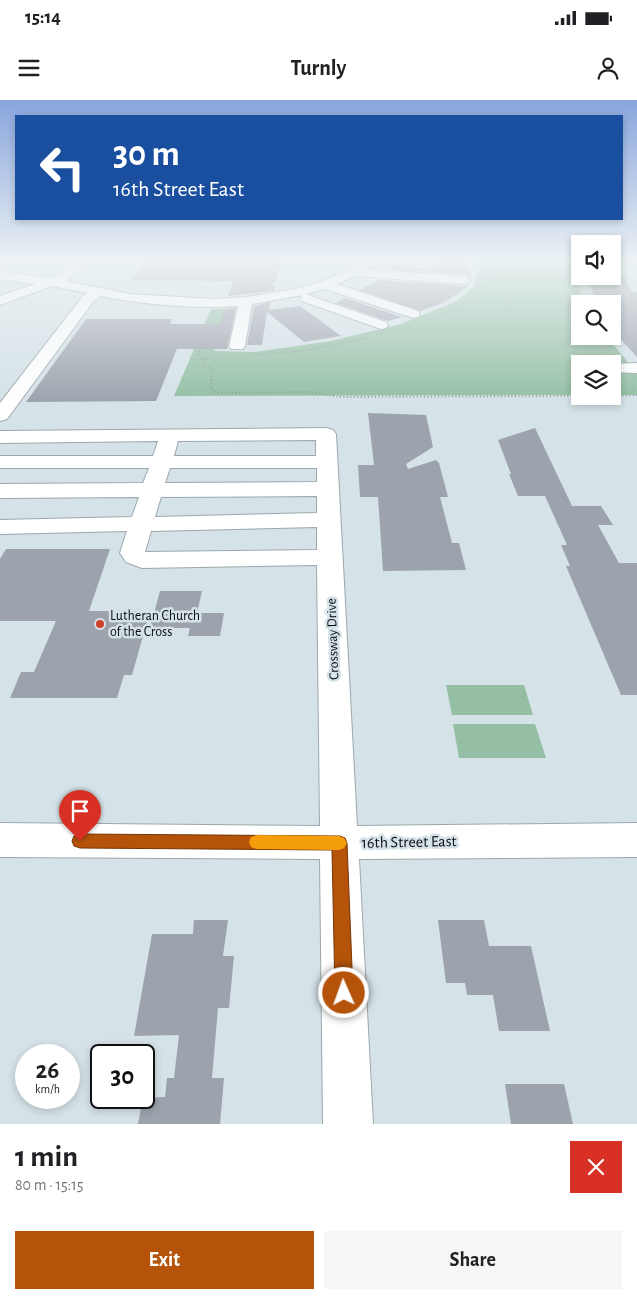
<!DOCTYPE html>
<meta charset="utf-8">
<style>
body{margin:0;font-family:"Alegreya Sans",sans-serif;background:#f6f6f6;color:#202124;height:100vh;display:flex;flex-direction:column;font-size:19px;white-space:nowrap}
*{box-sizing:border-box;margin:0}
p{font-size:16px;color:#757577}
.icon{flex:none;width:28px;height:28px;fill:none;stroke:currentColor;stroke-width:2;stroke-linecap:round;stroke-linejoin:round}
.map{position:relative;height:1024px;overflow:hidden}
.panel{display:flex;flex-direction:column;background:#fff;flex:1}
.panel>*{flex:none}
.hud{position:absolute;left:15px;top:15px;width:608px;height:105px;border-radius:0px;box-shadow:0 2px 8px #0003;background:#1a4fa0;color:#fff;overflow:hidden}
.tools{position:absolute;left:571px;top:135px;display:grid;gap:10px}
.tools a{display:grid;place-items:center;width:50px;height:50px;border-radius:0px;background:#fff;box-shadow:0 2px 8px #0003;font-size:25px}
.speed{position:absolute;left:15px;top:944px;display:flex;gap:10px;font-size:25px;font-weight:700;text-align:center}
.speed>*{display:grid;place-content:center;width:65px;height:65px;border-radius:50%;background:#fff;box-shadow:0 2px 8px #0003;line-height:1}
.speed small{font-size:12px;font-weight:400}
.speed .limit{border:2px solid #111;border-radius:8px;background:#fff;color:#111}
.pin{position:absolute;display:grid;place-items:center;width:42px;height:42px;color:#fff;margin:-51px -21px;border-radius:50% 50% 50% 0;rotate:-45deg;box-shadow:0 0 5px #0007}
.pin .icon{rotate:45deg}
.me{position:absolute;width:55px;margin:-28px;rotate:358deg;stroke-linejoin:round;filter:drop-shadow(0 0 4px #0008)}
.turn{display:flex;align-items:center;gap:18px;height:105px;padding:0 15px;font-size:22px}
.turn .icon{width:65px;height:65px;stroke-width:2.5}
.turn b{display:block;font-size:35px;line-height:42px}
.round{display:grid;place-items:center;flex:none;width:52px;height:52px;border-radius:0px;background:#f6f6f6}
.overview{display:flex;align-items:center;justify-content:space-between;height:85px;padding:0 15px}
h1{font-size:30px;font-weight:700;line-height:38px}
.button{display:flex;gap:10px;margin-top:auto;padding:10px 15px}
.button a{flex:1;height:58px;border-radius:0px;background:#b45309;color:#fff;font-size:20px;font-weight:700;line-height:58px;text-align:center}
.button a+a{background:#f6f6f6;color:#202124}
.status{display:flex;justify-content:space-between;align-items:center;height:35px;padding:0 25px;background:#fff;direction:ltr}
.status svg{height:14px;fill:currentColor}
header{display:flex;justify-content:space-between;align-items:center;height:65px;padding:0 15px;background:#fff;font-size:22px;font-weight:700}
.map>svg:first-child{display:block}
</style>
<div class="status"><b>15:14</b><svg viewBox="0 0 49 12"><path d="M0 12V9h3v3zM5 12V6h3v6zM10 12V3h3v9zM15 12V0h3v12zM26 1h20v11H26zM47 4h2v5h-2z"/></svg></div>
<header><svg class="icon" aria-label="menu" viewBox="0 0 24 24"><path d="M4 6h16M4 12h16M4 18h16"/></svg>Turnly<svg class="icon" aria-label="person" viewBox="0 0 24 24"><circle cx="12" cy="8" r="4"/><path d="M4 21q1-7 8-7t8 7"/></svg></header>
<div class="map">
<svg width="637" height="1024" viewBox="0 0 637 1024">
<rect width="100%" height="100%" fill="#d5e2e7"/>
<path fill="#94bfa4" d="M478 159H574L571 169 585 204H580V236H606L637 273V295H613L612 264H580V295L174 296 211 209H225L214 251 255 252 331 241 401 224 457 201 475 185 479 163Z
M446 585H524L533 615H452Z
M453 624H535L546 658H459Z"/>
<path fill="#9da3ad" d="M147 159H281L275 184 266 180 275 187 274 191 228 196 233 181 131 180Z
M440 162 468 164 466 171H473L470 178 464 174 388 169 390 165 437 169Z
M587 176H624L632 192H637V257L612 230V204H597Z
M378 180 464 186 469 183 468 186 445 202 420 211 360 190Z
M345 198 402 217 388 221 336 203Z
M271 202 269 210 300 206 341 236 304 242 267 212 262 245H247L254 206Z
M236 208 227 249H177L156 301 26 302 86 219H172L170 224H220L225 209Z
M368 313 426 315 433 347 406 364 408 369 436 360 439 363 448 397H440L452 443H459L466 470 383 471 378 397H360L358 365H374Z
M535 328 572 406H601L613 425H598L619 463H637V595H621L566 466H570L561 445H567L545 396H518L509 374H511L498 340Z
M6 449H110L89 511H150L132 575H124L117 598H10L21 572H34L56 521H0V459Z
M160 491H202L197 513H224L220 536H188L190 528H150Z
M194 820H228L223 856H234L229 908H218L212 978H224L220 1024H138L143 998 165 997 167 978H174L179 935 134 936 152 834H193Z
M438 820H484L489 846H531L550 931H499L493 895H467L465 883H446Z
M505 984H564L573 1024H511Z"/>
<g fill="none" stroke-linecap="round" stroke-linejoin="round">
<defs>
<path id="minor" d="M78 159H91L66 181 130 194 215 199 246 197 295 189 321 182 350 169 355 159H367L362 169 464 176 470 180 464 184 355 176 337 184 418 211 420 214 418 217 413 218 325 189 305 194 386 222 388 225 386 228 381 229 302 201 300 198 302 195 252 204 245 246 243 249H231L229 246 238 206C193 209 146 205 101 196L93 202 7 319 0 321V303L83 196 87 193 52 186 0 205V196L35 184 0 179V171L50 178 61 174Z
M637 263V273L612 272V264Z
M326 328 333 330 336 334 357 726 637 723V757L359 759 373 1024H323L320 759 0 757V723L320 726 317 465 142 468 126 462 120 453 127 431 0 434V420L132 417 139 397 0 398V384L143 383 149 368H0V356H153L158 341 0 343V331ZM316 340V356H174L178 341ZM170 368H317V382L165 383ZM317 396V413L155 417 161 397ZM317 427V450L145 452 151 431Z"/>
</defs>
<use href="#minor" stroke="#9ca8ad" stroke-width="2"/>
<path stroke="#8f999d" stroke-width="1" stroke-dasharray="1 2" stroke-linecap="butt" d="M564 159C560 182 568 199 580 219
M490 165 561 171
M507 166 510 159
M100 169 110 159
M540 169 543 159
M429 219C448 211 489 195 490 171 490 167 488 163 487 159
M206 232 210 219"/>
<path stroke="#8f999d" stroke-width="2" stroke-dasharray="1 2.5" stroke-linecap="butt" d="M206 231 198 255 203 259 222 258
M593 236 607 253
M253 255 309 250 368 238
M203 259 205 265 212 270 211 289 217 293 309 292 341 297 580 296
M632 286 637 291
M612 296 637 295"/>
<use href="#minor" fill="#fff" fill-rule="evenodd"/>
</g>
<linearGradient id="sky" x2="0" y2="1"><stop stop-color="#88a5dd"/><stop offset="0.53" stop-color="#ecf2f4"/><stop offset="1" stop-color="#ecf2f4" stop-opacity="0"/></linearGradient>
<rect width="637" height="302" fill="url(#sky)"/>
<path fill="#b45309" stroke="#753606" d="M80 734 340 736 345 738 347 743 353 893 351 899 344 902 338 899 335 893 332 750 80 748 74 746 72 741 74 736Z"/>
<path fill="#f59e0b" d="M257 735 339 736 344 738 347 743 344 748 339 750 257 749 251 747 249 742 251 737Z"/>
<circle fill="#cc4128" stroke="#d5e2e7" stroke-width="2" cx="100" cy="524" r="5"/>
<g text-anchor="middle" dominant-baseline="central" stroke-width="5" stroke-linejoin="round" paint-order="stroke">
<g font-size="14" fill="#0b0f11" stroke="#d5e2e7" text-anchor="start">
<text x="110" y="516">Lutheran Church<tspan x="110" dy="16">of the Cross</tspan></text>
</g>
<g font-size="14" fill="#0b0f11" stroke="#d5e2e7">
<text transform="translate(333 539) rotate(-92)">Crossway Drive</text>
</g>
<g font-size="16" fill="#0b0f11" stroke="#d5e2e7">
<text transform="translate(409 742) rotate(-1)">16th Street East</text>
</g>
</g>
</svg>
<div class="tools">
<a><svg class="icon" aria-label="sound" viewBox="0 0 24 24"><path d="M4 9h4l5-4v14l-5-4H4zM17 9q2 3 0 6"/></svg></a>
<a><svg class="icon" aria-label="search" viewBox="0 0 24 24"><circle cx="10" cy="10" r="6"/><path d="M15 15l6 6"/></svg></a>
<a><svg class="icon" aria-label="layers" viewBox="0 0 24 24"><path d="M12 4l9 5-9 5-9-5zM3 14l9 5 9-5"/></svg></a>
</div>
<div class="speed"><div>26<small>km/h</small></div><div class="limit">30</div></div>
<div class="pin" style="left:80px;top:741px;background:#d93025"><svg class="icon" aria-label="arrive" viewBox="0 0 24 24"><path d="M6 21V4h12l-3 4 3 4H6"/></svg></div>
<svg class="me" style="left:344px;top:893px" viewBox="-20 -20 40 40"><circle r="17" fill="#b45309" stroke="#fff" stroke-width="3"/><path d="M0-11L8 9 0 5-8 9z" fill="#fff"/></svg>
<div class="hud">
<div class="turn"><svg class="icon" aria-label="left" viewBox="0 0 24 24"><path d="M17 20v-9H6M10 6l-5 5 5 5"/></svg><div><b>30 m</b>16th Street East</div></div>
</div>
</div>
<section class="panel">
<div class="overview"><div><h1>1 min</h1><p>80 m · 15:15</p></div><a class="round" style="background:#d93025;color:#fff"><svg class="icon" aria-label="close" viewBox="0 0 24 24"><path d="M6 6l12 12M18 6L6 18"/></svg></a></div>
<div class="button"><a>Exit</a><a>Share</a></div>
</section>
